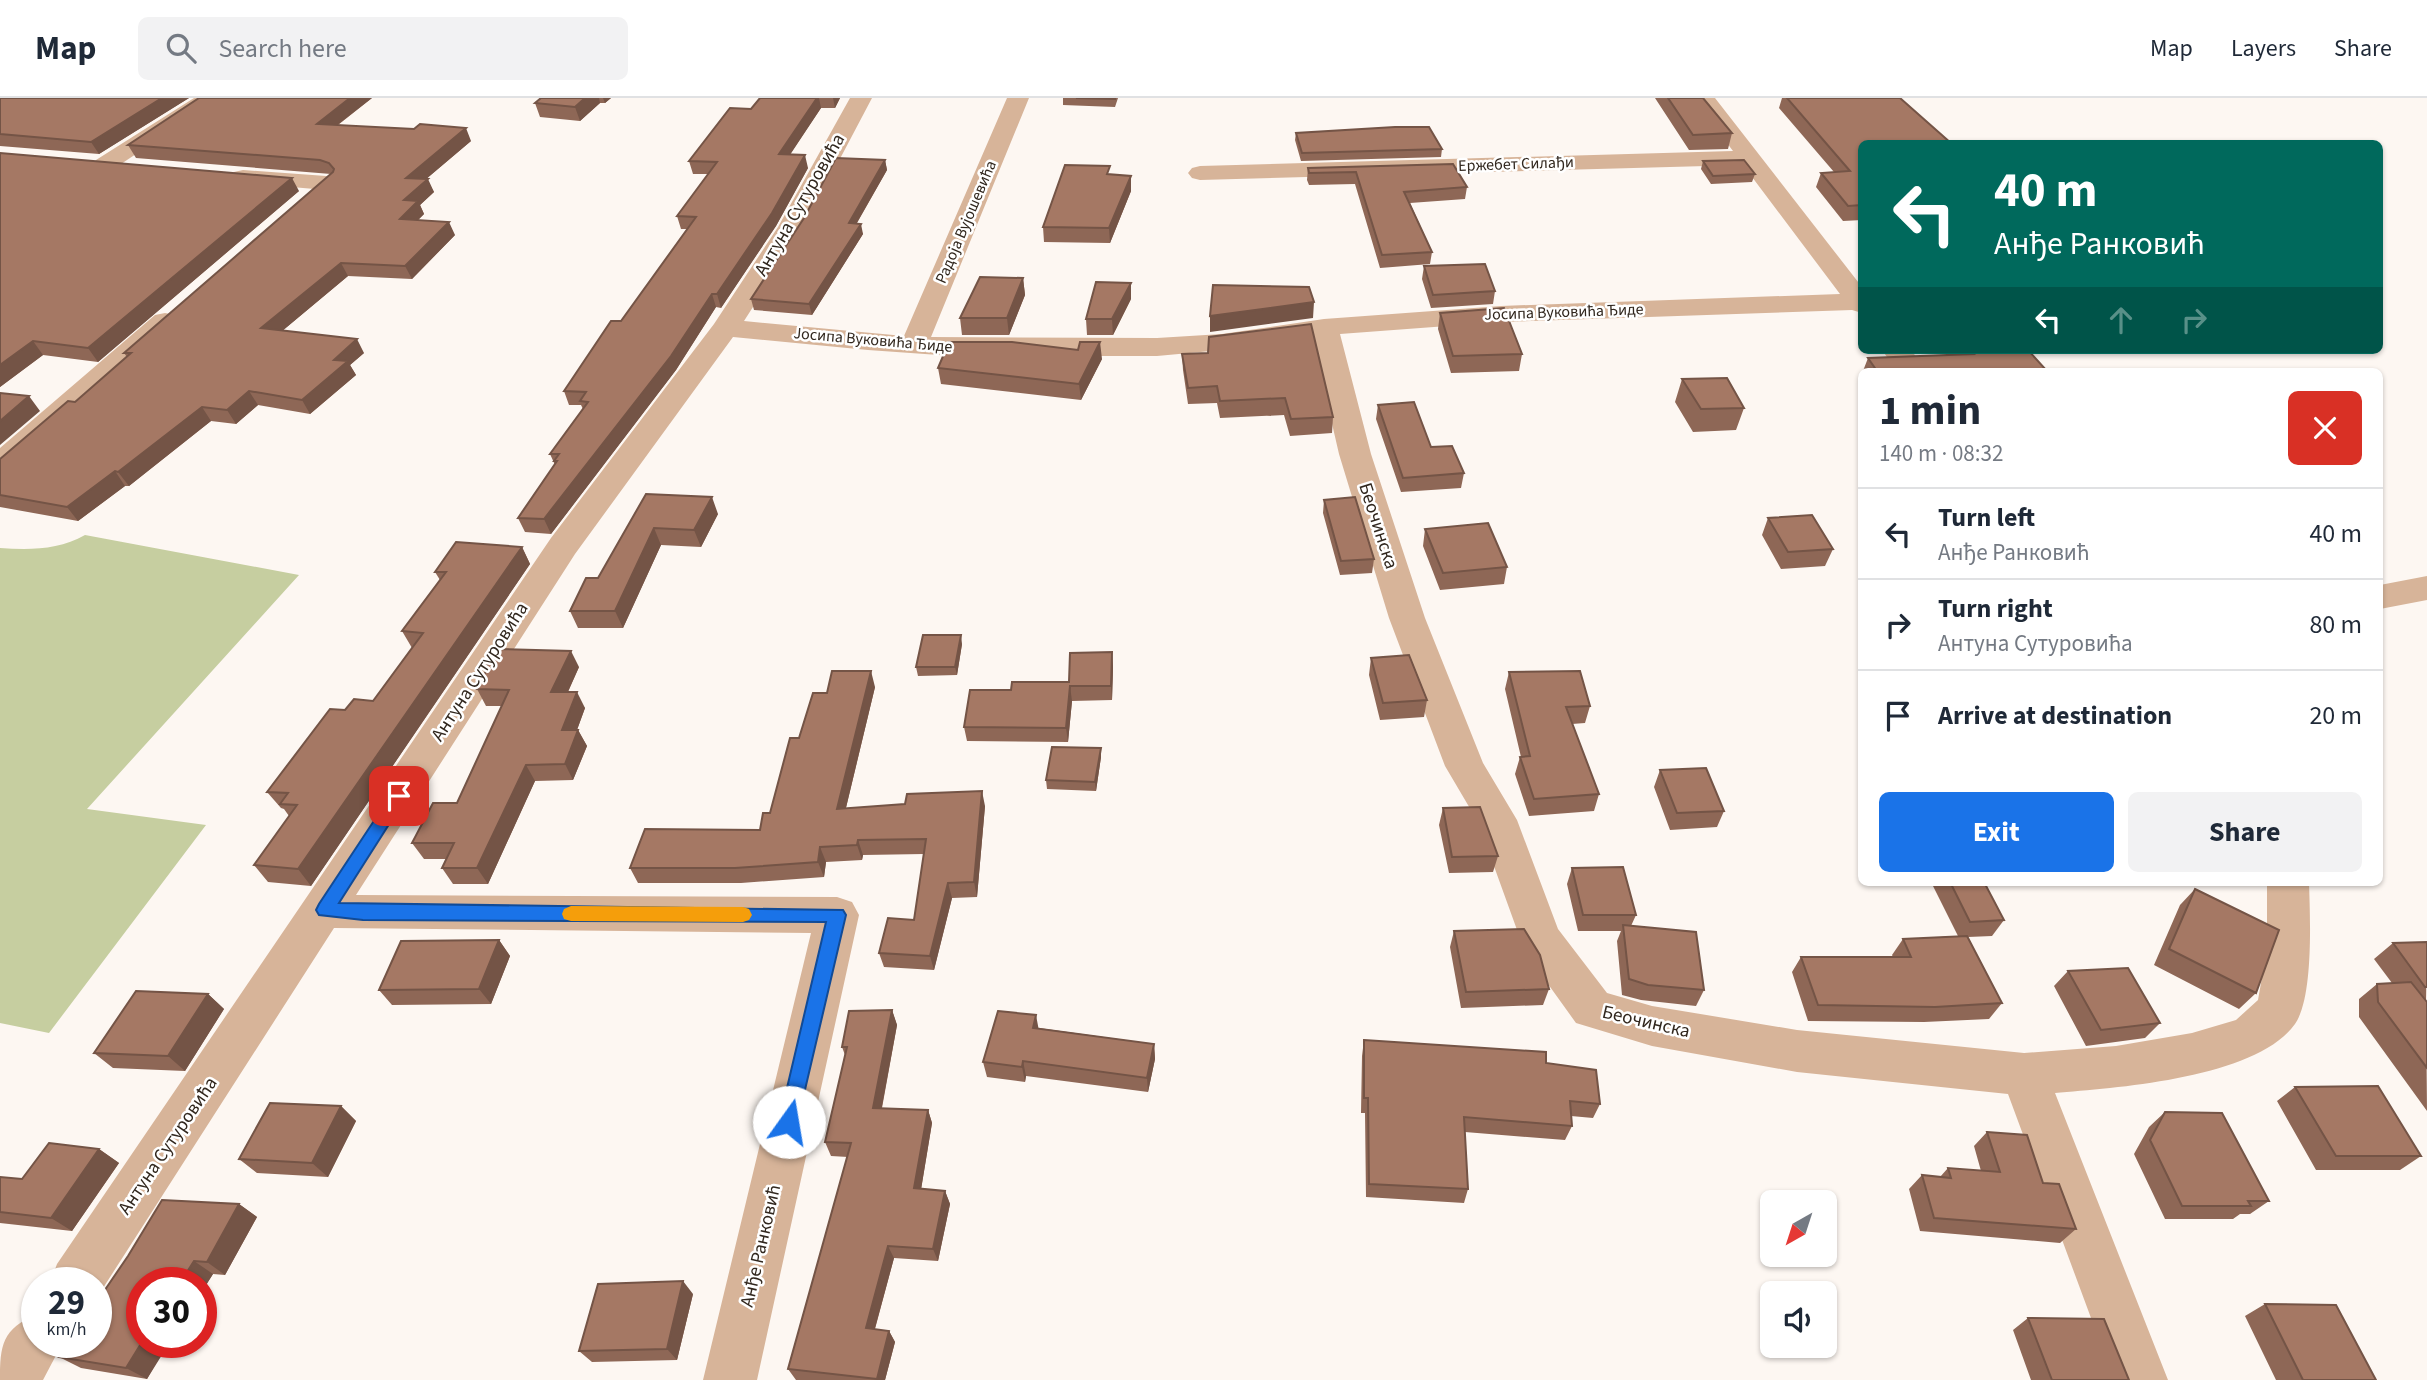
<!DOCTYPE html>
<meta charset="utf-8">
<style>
body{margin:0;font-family:"Source Sans 3",sans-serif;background:#f2f2f3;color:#1f2937;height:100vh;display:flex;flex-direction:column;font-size:26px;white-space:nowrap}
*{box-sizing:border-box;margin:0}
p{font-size:23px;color:#747a83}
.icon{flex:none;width:38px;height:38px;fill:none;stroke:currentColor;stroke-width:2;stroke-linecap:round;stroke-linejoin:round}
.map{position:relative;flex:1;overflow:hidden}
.details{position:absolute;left:1858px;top:270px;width:525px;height:518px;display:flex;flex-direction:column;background:#fff;border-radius:10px;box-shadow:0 2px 5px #0004}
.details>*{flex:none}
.top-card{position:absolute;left:1858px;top:42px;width:525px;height:214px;border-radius:10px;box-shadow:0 2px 5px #0004;background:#00695c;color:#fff;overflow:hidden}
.needle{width:46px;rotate:219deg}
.fabs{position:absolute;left:1760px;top:1092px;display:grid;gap:14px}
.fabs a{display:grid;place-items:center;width:77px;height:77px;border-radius:10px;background:#fff;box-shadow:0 2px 5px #0004;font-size:35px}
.speed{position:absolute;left:21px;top:1169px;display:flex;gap:14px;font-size:35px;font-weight:700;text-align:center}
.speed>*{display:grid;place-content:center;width:91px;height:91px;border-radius:50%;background:#fff;box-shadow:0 2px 5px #0004;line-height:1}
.speed small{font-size:18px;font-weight:400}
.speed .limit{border:10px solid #d22;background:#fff;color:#111}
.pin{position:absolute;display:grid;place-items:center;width:60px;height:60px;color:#fff;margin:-30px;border-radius:14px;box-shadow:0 4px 10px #0006}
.me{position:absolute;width:77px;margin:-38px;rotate:13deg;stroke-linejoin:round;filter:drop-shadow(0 0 5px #0008)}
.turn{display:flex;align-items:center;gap:24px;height:147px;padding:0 21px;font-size:32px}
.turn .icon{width:91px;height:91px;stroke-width:2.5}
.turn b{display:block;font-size:49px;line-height:60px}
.lanes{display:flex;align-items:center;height:66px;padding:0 21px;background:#0003;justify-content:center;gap:35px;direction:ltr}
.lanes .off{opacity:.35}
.round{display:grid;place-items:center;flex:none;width:74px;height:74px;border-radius:10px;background:#f2f2f3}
.headline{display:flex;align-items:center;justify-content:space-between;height:119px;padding:0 21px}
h1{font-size:42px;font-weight:700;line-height:52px}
.cta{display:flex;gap:14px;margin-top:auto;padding:14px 21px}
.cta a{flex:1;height:80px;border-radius:10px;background:#1a73e8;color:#fff;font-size:28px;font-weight:700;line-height:80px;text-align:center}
.cta a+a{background:#f2f2f3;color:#1f2937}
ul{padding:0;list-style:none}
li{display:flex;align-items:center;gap:21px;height:91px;padding:0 21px;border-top:2px solid #e0e1e3}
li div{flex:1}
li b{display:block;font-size:26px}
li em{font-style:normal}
header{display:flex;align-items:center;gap:42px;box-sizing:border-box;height:98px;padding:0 35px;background:#fff;border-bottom:2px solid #e0e1e3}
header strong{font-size:33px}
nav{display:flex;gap:38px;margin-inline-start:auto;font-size:24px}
.search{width:490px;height:63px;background:#f2f2f3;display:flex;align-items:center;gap:18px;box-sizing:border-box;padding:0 24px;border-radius:10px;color:#747a83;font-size:26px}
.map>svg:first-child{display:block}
</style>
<header>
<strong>Map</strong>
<div class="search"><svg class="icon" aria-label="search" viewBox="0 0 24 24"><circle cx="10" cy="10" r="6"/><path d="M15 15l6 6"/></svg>Search here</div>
<nav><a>Map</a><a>Layers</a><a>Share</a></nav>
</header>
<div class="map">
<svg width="2427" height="1282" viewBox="0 0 2427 1282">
<rect width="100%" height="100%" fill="#fdf7f2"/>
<path fill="#c6cea0" d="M85 437 299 477 87 711 206 727 49 935 0 925V450C30 452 59 452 85 437Z"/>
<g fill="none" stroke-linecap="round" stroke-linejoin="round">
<path fill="#d7b499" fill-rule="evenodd" d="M194 0H220L112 72H96L92 67 96 62Z
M850 0H872L804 129 744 223 904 238 1007 0H1029L931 239 1157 240 1222 236 1324 221 1501 208 1840 196 1743 67 1200 82 1192 80 1188 75 1192 70 1200 68 1733 53 1693 0H1715L1862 189V215L1852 212 1501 224 1340 236 1371 356 1425 520 1483 665 1517 722 1558 831 1607 895 1652 908 1797 932 2024 955 2116 948 2192 935 2236 922 2258 902 2267 851V784H2309C2310 817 2314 899 2295 926 2257 980 2118 990 2055 995L2168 1282H2114L2008 996 1797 974 1652 948 1576 925 1525 854 1478 724 1445 668 1389 520 1339 356 1312 239 1222 252 1157 258H953L868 252 733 239 575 456 356 797 837 799 852 804 859 817 757 1282H703L811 835 334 830 96 1201V1185H50L57 1166 551 440 714 226 778 129Z
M243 72 326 78 335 80 338 85 335 90 326 92 234 84 231 79 234 74Z
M165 215 175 217 179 223 175 229 11 373 0 376V350L155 217Z
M1882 252H1911L1927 273H1897Z
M2427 478V502L2380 511V487Z
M37 1216V1244H63L43 1282H0C0 1247 2 1231 37 1216Z"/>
</g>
<path fill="#8e6756" d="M0 0H189L99 56 0 48Z
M372 0 338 27 471 43 426 81 434 94 420 107 424 116 418 122 455 137 412 181 348 178 282 233 364 255 350 267 356 277 310 316 258 307 236 326 211 323 129 388H125L78 423 0 409V361L75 304 127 259 124 255 331 76 136 60 128 47Z
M541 0H611L605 5H600L580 23 540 19 535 5Z
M760 0H840L835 10H821L790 56 808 70 776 128 721 210 716 209 676 272 551 436 525 434 518 420 555 367 550 356 583 311 581 307H569L564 293 621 223 687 131H681L677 118 708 76H693L689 63 751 11Z
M1063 0H1118L1115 9 1063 7Z
M1655 0H1703L1732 35 1728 51 1689 52Z
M1782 0H1900L1862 46V122L1843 123 1816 89 1821 75 1834 74 1779 10Z
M1296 35 1442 51 1441 59 1301 63 1295 42Z
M0 55 299 93 98 264 43 257 0 289Z
M885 62 887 72 857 125 863 136 812 217 754 212 751 201Z
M1703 63 1755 76 1752 84 1711 86 1701 71Z
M1453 66 1467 89 1465 101 1410 105 1432 154 1430 166 1380 170 1355 86 1309 87 1307 82 1308 70Z
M1131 78V93L1110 145 1044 144 1043 129Z
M1424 168 1495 193 1493 206 1431 210 1422 181Z
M1023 180 1025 197 1009 237H962L960 220Z
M1131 201 1113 237H1087L1086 221Z
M1440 215 1522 256 1519 273 1451 275 1438 231Z
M1950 252H2028L2047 273H1863L1868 260 1954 257Z
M1182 256 1333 319 1332 335 1290 338 1284 317 1220 320 1217 305 1188 306 1183 272Z
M1102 261 1081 302 941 286 938 270Z
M1682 281 1744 310 1736 332 1693 334 1675 304Z
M1378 307 1464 375 1461 390 1401 394 1376 321Z
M646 396 718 416 701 449 661 447 623 530H578L570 513 598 480Z
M1324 402 1374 461 1372 475 1340 477 1323 415Z
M1768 420 1833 451 1825 468 1781 471 1762 437Z
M1425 431 1507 469 1504 486 1440 492 1423 448Z
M522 449 530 466 311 788 268 784 254 767 289 718 284 711 281 710 267 694 345 612 373 603 412 550 402 533 440 482 435 474Z
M962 546 957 577 918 578 916 569Z
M1112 554 1113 569 1112 602 1072 603 1068 644 967 643 964 629 1011 592 1069 584Z
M1371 560 1427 602 1424 619 1380 622 1369 577Z
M579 569 568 594 585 610 577 632H578L587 648 573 682 535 683 488 786H453L442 770 446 761H424L412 745 457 705 502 608H486L477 591 486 574 484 572Z
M1509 574 1590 608 1585 625 1572 626 1599 696 1594 713 1529 718 1515 676 1520 659H1521L1505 591Z
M875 589 846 710 985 708 977 799 952 800 934 872 884 869 879 855 914 822 924 756 863 757 862 762 826 764 824 779 741 785H638L630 770 760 732 770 715 799 640 827 595Z
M1101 650V659L1096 693 1047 691 1046 682Z
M1660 672 1724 713 1717 729 1670 732 1654 689Z
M1443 710 1498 758 1493 774 1449 775 1439 727Z
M1572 770 1636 817 1631 828 1704 892 1696 908 1641 902 1622 897 1617 843 1621 833H1578L1567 786Z
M1931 784H1984L2004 822 1992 838 1968 839 2002 905 1989 921 1924 924 1808 923 1792 874 1801 859H1893L1892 857 1903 841 1958 838Z
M2195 791 2256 895 2239 911 2154 867 2180 807Z
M1454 833 1549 891 1543 907 1461 910 1450 849Z
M499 842 510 858 491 906 392 907 379 892Z
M2427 844 2426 903 2427 1013 2359 919V901L2377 886 2392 885 2374 861 2393 845Z
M2068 873 2160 925 2145 940 2086 948 2054 888Z
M208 896 224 911 185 973 113 970 94 955Z
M892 912 897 927 882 1010 928 1012 932 1025 921 1091 945 1093 950 1106 938 1163 894 1160 875 1231 889 1233 895 1244 885 1282H796L788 1271 848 1059 831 1058 825 1044 845 957 842 949Z
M1039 930 1154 946 1155 961 1148 994 1026 978 1025 984 987 979 983 964Z
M1364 942 1546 965 1600 1006 1593 1020 1571 1018 1572 1028 1565 1042 1465 1034 1468 1091 1464 1105 1366 1099 1365 1015H1361L1362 958Z
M2295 989 2421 1058 2400 1072H2316L2277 1003Z
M341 1008 356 1023 328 1079 257 1075 239 1061Z
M2165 1014 2269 1103 2250 1116H2240L2233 1121H2165L2134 1056 2149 1029Z
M1987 1034 2043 1085 2076 1131 2060 1145 1920 1133 1909 1091 1922 1077 1940 1079 1948 1070 1981 1073 1974 1048Z
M99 1051 119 1065 72 1133 0 1125V1079L22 1081Z
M239 1106 257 1119 225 1177 213 1176 201 1195V1185L147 1281 81 1270 59 1259Z
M693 1196 677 1262 592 1264 579 1253Z
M2265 1206 2376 1282H2276L2245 1218Z
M2028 1220 2129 1282H2031L2013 1232Z"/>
<path fill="#745446" d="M162 0H189L99 56 91 44Z
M350 0H372L323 38 317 26Z
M585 0H599L600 5 580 23 575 9Z
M603 0H611L605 5Z
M817 0H819L821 10 782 69 779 56Z
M833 0H840L835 10Z
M466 30 471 43 412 93 406 80Z
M805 57 808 70 776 128 721 210 717 196Z
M885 62 887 72 851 135 849 125Z
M1131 78V93L1110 145 1109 130Z
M292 80 299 93 98 264 88 250Z
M428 81 434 94 420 107 424 116 406 134 400 121 404 102Z
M449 124 455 137 412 181 405 168Z
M861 126 863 136 812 217 809 206Z
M341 165 348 178 269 244 261 230Z
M1023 180 1025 197 1009 237 1007 220Z
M1131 185V201L1113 237 1112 221Z
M712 196 716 209 676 272 551 436 544 421Z
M1314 204 1313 220 1210 234V218Z
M357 241 364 255 350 267 356 277 310 316 302 302 334 262Z
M33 243 43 257 0 289V267Z
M1100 244 1102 261 1081 302 1079 286Z
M249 293 258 307 236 326 227 312Z
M29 298 40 313 0 347V323Z
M202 309 211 323 129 388 118 374Z
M115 373 125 388 78 423 67 409Z
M712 399 718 416 701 449 694 432Z
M654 430 661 447 623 530 615 513Z
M522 449 530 466 311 788 298 771Z
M961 537 962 546 957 577 955 569Z
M571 553 579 569 560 611 551 594Z
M1112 554 1113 569 1112 602 1111 588Z
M871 573 875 589 842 726 837 711Z
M1070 588 1072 603 1068 644 1066 630Z
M577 594 585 610 571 648 562 632Z
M578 632 587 648 573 682 565 666Z
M1101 650V659L1096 693 1095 684Z
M526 667 535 683 488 786 477 770Z
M982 693 985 708 977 799 974 784Z
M858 742 863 757 862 762 857 747Z
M820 749 826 764 824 779 818 764Z
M948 785 952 800 934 872 930 858Z
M499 842 510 858 491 906 479 891Z
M208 896 224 911 185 973 168 958Z
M892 912 897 927 879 1024 873 1010Z
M1036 917 1039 933 1033 930Z
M1154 946 1155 961 1148 994 1147 980Z
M1023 963 1026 978 1025 984 1022 969Z
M341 1008 356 1023 328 1079 312 1065Z
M928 1012 932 1025 919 1104 914 1090Z
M99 1051 119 1065 72 1133 51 1120Z
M945 1093 950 1106 938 1163 933 1151Z
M239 1106 257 1119 225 1177 207 1164Z
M888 1148 894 1160 872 1241 866 1230Z
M194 1163 213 1176 201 1195V1185H180Z
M683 1183 693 1196 677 1262 667 1251Z
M889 1233 895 1244 885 1282H877V1281Z
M142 1244H170L147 1281 126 1270Z"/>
<path fill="#a57864" stroke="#745446" stroke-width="2" d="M0 0H162L91 44 0 36Z
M199 0H350L317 26 414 31 420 26 466 30 406 80 428 81 404 102 418 103 400 121 449 124 405 168 341 165 261 230 357 241 334 262 348 263 302 302 249 293 227 312 202 309 118 374 115 373 67 409 0 397V361L68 303 75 304 131 255H124L333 74 334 71 329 65 320 62 128 47Z
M541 0H585L575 9 535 5Z
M760 0H817L779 56 805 57 772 115 717 196H712L671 258 544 421 518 420 557 363H554L559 356H550L588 304 580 303 586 294 564 293 611 223H621L696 119 677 118 717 64 689 63 730 10 751 11Z
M1076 0H1115V1Z
M1668 0H1703L1732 35 1693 37Z
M1787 0H1900L1952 46H1862V107L1848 108 1821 75 1850 73Z
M1395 29H1429L1442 51 1302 55 1296 35Z
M0 55 292 80 88 250 33 243 0 267Z
M836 60 885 62 849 125 861 126 809 206 751 201 804 120Z
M1744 62 1755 76 1713 78 1703 63Z
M1453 66 1467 89 1404 94 1432 154 1382 157 1356 74 1309 75 1308 70Z
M1065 67 1110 68 1107 76 1131 78 1109 130 1043 129Z
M1485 166 1495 193 1433 197 1424 168Z
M980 179 1023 180 1007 220H960Z
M1096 184 1131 185 1112 221H1086Z
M1213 187 1309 189 1314 204 1210 218Z
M1504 210 1522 256 1453 258 1440 215Z
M1311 226 1333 319 1291 321 1285 300 1220 303 1217 288 1188 290 1182 256 1208 255 1209 239Z
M949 244H1012L1078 252 1080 244H1100L1079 286 938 270Z
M1971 252H2028L2047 273H1877L1868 260 1974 256Z
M1727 280 1744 310 1701 311 1682 281Z
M0 295 29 298 0 323Z
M1414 304 1431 349 1452 348 1464 375 1403 380 1378 307Z
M646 396 712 399 694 432 654 430 615 513H570L586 480H598Z
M1355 399 1374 461 1341 463 1324 402Z
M1812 417 1833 451 1788 454 1768 420Z
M1488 425 1507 469 1443 475 1425 431Z
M456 444 522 449 298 771 254 767 297 707 280 706 288 695 267 694 330 611 345 612 354 601 373 603 423 535 402 533 446 474H435Z
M923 537H961L955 569H916Z
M497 551 571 553 551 594H577L562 632H578L565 666 526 667 477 770H442L454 745H412L433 705H457L509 592 477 591 486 573 484 572Z
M1112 554 1111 588H1070L1066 630 964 629 970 592H1011L1012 584H1069L1070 555Z
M1409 557 1427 602 1383 605 1371 560Z
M832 573H871L837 711 905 706 907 696 982 693 974 784 948 785 930 858 879 855 888 820 914 822 926 741 858 742 857 747 820 749 818 764 735 770H630L645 731 760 732 763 715H770L790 640H799L813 595H827Z
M1580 573 1590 608 1566 609 1599 696 1534 701 1520 659 1530 658 1509 574Z
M1052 649 1101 650 1095 684 1046 682Z
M1706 670 1724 713 1677 715 1660 672Z
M1480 709 1498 758 1452 759 1443 710Z
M1623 769 1636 817H1583L1572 770Z
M1950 784H1984L2004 822 1970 824Z
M2195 791 2279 832 2256 895 2169 851Z
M1623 827 1696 834 1704 892 1648 887 1629 881Z
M1524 831 1540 857 1549 891 1466 894 1454 833Z
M1967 838 2002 905 1935 909 1818 907 1801 859H1911L1903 841Z
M499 842 479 891 379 892 401 843Z
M2427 844V889H2425L2393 845Z
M2128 870 2160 925 2101 932 2068 873Z
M2411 884 2427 904V970L2378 904 2377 886Z
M136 893 208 896 168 958 94 955Z
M892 912 873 1010 928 1012 914 1090 945 1093 933 1151 888 1148 866 1230 889 1233 877 1281 788 1271 851 1045 825 1044 847 949H842L849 913Z
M998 913 1036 917 1033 930 1154 946 1147 980 1023 963 1022 969 983 964Z
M1364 942 1546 954V965L1596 972 1600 1006 1570 1003 1572 1028 1464 1019 1468 1091 1369 1086 1368 1000H1364Z
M2378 988 2421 1058H2336L2295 989Z
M270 1005 341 1008 312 1065 239 1061Z
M2165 1014 2222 1015 2269 1103H2248L2251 1108H2182L2150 1042Z
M1987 1034 2027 1037 2043 1085 2059 1086 2076 1131 1934 1120 1922 1077 1951 1080 1948 1070 2000 1074Z
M49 1045 99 1051 51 1120 0 1114V1079L22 1081Z
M162 1102 239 1106 207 1164 194 1163 180 1185H142V1244L126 1270 59 1259 69 1244H96V1205L128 1158Z
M683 1183 667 1251 579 1253 598 1186Z
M2265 1206 2336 1207 2376 1282H2303Z
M2028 1220 2104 1221 2129 1282H2052Z"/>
<path fill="#1a73e8" stroke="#114b97" stroke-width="2" d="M399 692 407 698 339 805 843 812 846 817 796 1030 789 1033 782 1030 779 1024 826 824 363 822 319 817 316 812 319 806 393 694Z"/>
<path fill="#f59e0b" d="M571 808 743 809 749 811 752 817 749 822 743 824 571 823 564 821 562 816 564 811Z"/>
<g text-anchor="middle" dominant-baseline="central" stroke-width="5" stroke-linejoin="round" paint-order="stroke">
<g font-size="16" fill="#31271e" stroke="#fff">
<text transform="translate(1516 66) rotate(-2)">Ержебет Силађи</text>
<text transform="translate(966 124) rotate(-67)">Радоја Вујошевића</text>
<text transform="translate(1564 214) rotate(-2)">Јосипа Вуковића Ђиде</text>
<text transform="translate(873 242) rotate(5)">Јосипа Вуковића Ђиде</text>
</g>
<g font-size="19" fill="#31271e" stroke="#fff">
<text transform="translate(800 107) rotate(-60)">Антуна Сутуровића</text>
<text transform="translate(1378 428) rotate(72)">Беочинска</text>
<text transform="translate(480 574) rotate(-57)">Антуна Сутуровића</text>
<text transform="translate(1646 924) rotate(13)">Беочинска</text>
<text transform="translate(168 1048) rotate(-56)">Антуна Сутуровића</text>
<text transform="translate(761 1148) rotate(-77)">Анђе Ранковић</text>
</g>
</g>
</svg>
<div class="fabs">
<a><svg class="needle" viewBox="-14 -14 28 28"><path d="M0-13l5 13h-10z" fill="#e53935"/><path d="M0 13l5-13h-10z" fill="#747a83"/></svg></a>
<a><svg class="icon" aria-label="sound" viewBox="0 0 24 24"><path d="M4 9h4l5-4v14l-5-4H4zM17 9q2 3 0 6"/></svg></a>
</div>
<div class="speed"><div>29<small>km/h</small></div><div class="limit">30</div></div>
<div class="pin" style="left:399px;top:698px;background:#d93025"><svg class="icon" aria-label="arrive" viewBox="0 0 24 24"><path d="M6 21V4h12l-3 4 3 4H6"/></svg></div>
<svg class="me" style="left:789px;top:1024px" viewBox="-20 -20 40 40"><circle r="19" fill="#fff"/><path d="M0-13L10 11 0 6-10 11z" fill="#1a73e8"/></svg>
<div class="top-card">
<div class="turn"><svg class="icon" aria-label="left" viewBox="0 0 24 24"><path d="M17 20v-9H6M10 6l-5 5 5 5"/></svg><div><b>40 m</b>Анђе Ранковић</div></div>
<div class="lanes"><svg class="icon" aria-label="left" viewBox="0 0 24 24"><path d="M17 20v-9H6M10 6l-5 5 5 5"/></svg><svg class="icon off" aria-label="ahead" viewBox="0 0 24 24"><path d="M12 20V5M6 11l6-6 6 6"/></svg><svg class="icon off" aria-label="right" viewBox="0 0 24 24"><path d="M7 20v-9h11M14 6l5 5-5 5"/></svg></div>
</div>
<section class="details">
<div class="headline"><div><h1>1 min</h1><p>140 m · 08:32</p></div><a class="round" style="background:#d93025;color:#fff"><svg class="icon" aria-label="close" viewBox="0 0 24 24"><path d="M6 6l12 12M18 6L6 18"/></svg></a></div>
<ul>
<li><svg class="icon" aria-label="left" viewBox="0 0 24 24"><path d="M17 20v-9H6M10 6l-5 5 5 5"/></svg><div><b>Turn left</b><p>Анђе Ранковић</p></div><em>40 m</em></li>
<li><svg class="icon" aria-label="right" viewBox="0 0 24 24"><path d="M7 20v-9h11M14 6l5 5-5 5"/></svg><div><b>Turn right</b><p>Антуна Сутуровића</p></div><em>80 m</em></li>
<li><svg class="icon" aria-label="arrive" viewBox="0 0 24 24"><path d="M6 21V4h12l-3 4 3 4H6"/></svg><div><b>Arrive at destination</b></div><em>20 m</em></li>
</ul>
<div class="cta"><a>Exit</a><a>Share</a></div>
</section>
</div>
